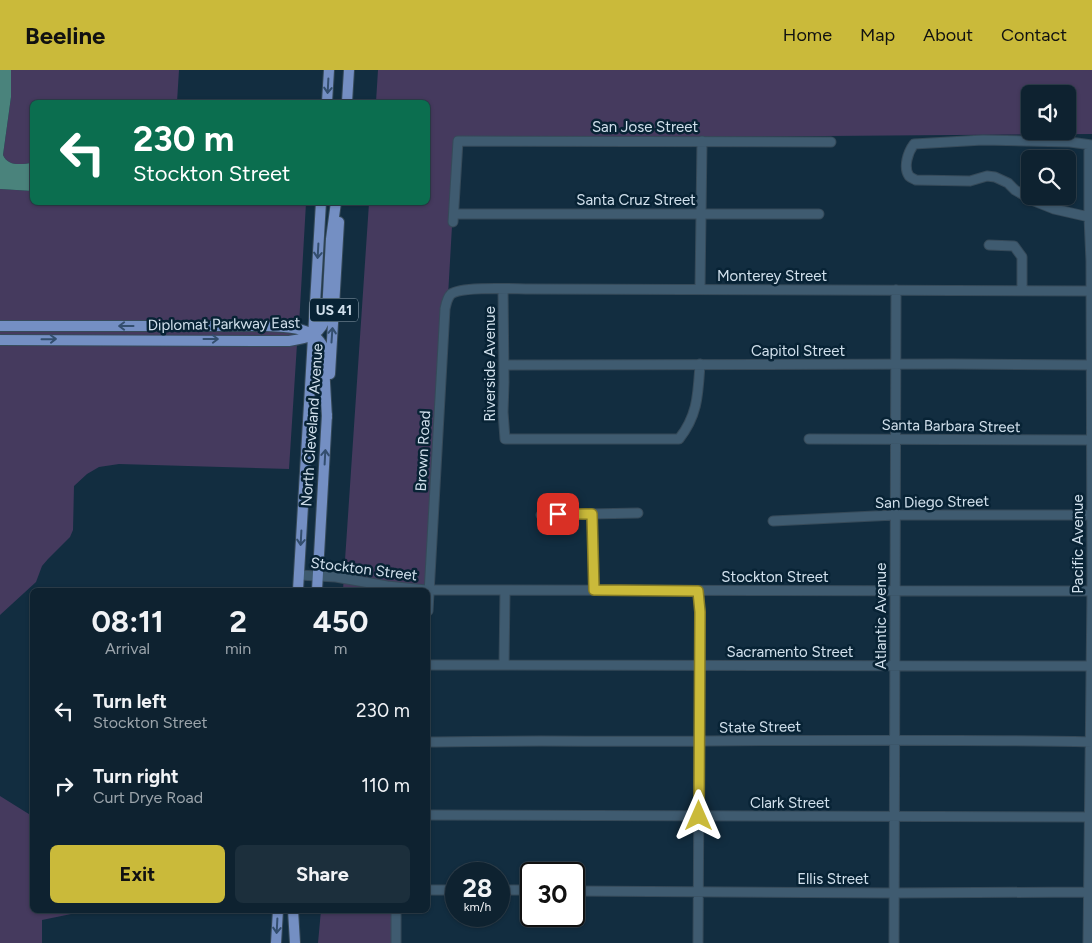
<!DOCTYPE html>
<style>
body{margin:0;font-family:Figtree,sans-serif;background:#1c2f3c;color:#f1f3f6;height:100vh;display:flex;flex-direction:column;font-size:19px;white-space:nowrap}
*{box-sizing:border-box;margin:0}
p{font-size:16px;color:#9ba4ab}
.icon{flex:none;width:28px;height:28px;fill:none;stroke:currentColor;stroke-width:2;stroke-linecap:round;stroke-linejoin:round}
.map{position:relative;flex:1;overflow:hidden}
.panel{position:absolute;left:30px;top:518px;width:400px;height:325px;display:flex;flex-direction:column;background:#0e2230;border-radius:8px;box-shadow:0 1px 4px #0004,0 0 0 1px #2e3f4c}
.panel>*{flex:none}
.guide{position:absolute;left:30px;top:30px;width:400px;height:105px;border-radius:8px;box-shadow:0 1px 4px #0004,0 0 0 1px #2e3f4c;background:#0b6e4f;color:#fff;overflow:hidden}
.fabs{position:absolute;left:1021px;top:15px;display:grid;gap:10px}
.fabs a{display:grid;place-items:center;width:55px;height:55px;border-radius:8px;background:#0e2230;box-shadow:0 1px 4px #0004,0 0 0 1px #2e3f4c;font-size:25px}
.speed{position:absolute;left:445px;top:792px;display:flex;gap:10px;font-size:25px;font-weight:700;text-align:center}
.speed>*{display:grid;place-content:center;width:65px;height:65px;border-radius:50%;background:#0e2230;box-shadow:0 1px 4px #0004,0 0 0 1px #2e3f4c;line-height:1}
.speed small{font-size:12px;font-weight:400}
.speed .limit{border:2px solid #111;border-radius:8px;background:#fff;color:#111}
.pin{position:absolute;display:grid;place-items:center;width:42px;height:42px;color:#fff;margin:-21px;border-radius:10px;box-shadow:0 2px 8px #0006}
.me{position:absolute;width:55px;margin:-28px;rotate:0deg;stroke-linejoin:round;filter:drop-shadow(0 0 4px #0008)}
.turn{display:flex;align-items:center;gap:18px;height:105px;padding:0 20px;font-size:22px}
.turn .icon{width:65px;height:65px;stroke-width:2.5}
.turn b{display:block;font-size:35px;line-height:42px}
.eta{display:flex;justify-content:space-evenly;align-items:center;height:85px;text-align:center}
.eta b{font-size:30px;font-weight:700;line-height:35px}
.primary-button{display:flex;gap:10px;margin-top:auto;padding:10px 20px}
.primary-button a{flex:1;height:58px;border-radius:8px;background:#caba3a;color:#111;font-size:20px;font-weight:700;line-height:58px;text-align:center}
.primary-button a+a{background:#1c2f3c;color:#f1f3f6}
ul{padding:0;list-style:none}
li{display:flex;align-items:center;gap:15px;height:75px;padding:0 20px}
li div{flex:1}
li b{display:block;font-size:19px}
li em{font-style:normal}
header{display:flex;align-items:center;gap:30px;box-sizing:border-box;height:70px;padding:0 25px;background:#caba3a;color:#111}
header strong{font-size:24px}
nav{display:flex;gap:28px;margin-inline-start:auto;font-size:18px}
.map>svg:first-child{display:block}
</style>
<header>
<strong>Beeline</strong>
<nav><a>Home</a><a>Map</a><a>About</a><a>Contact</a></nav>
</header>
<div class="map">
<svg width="1092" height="873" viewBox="0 0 1092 873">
<rect width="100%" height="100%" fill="#122d40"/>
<path fill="#453a5e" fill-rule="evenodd" d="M11 0H179L177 32H32V93C22 94 8 97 3 85L11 27Z
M378 0H1092V64L457 69 428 575V520H343L369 133 428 132V32H376ZM1030 24H1068V61H1030Z
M0 119 32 121V132L306 133 299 255 0 252Z
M0 260H266L298 263V266L289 267 0 266Z
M0 274H297L289 399 119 394 99 397 87 404 74 416 73 460 70 467 48 489 42 496 36 512 0 545Z
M0 726 32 746V840H81L76 843 42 850V873H0Z
M321 840H398V873H318Z"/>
<path fill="#4a837c" d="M0 0H11V27L3 85C8 97 22 94 32 93V121L0 119Z"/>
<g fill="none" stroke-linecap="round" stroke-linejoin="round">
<defs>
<path id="minor" d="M454 144H819
M1092 146 1089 147 1054 139 1034 131 1015 120 1008 113 995 107 987 106 970 111 916 110C914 109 911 108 909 106 903 97 908 82 914 74L983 70 1070 72 1092 75
M453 152 458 71 831 72
M989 175 1014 176 1022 187V220
M503 219 504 312 503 342 505 369H679C698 345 698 324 700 294
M700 219 702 71
M504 295 953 294 1092 295
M809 369 1092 370
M592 444 594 520
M541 445 638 443
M773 451 895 445H1092
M299 505 336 507 387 516 426 520
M428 520 1092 521
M698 521 700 541 698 873
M428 541 445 239C446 234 447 228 451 224 462 216 514 219 530 219L1092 221
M428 595 1092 596
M504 595 505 521
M428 672C519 670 611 672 703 671 833 670 962 669 1092 672
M428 745 1092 747
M428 820H456
M499 820H531
M574 821 894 823 1092 822
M396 873V840
M894 873 896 220
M1088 873 1092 521 1091 191 1089 147V75"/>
<path id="major" d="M327 32 329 0
M347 32 349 0
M0 256H266C286 257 314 256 323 277L327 348
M0 270 289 271C310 268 322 265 327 243L331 169 336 132
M330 304 339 152
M298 520 321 132
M317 520 327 344
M293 840 295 873
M276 873 278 840"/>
</defs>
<use href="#minor" stroke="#364a59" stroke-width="11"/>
<use href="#major" stroke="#364a59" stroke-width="12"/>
<use href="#minor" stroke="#3f5b70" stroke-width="9"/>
<use href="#major" stroke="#748fc3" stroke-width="10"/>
</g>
<defs><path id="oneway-shaft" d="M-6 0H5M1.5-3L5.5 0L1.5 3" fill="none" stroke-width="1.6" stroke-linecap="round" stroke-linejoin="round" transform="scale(1.25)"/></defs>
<g stroke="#334e6e">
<use href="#oneway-shaft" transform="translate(328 16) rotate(93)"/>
<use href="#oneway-shaft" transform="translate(318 181) rotate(93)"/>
<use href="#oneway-shaft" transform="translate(126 256) rotate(-180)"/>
<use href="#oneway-shaft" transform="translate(332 265) rotate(-86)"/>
<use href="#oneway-shaft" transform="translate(49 269) rotate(-1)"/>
<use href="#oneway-shaft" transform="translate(211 269)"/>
<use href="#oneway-shaft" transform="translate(325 387) rotate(-87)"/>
<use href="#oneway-shaft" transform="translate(301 468) rotate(93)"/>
<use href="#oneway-shaft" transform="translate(277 856) rotate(93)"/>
</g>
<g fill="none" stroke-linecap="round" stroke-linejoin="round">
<defs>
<path id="route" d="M558 444H592L594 520 698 521 700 542 699 746"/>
</defs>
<use href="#route" stroke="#837926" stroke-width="12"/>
<use href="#route" stroke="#caba3a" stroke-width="9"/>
</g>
<g text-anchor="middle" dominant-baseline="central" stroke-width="5" stroke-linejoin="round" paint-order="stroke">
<rect fill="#082335" stroke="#95a7b5" stroke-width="1" x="310" y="228.5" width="48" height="23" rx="4"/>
<g font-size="14" font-weight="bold" fill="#d1e0ec">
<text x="334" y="240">US 41</text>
</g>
<g font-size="15" fill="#d1e0ec" stroke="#082335">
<text x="645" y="57">San Jose Street</text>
<text x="636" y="130">Santa Cruz Street</text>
<text x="772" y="206">Monterey Street</text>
<text transform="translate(224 254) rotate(-1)">Diplomat Parkway East</text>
<text x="798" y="281">Capitol Street</text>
<text transform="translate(490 294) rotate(-90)">Riverside Avenue</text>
<text transform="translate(312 355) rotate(-86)">North Cleveland Avenue</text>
<text transform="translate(951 356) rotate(1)">Santa Barbara Street</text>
<text transform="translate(423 381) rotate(-87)">Brown Road</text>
<text transform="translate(932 432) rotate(-1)">San Diego Street</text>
<text transform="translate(1078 474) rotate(-90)">Pacific Avenue</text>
<text transform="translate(364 499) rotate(7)">Stockton Street</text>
<text x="775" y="507">Stockton Street</text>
<text transform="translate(881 546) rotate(-90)">Atlantic Avenue</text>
<text x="790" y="582">Sacramento Street</text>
<text transform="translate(760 657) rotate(-1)">State Street</text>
<text x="790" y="733">Clark Street</text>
<text x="833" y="809">Ellis Street</text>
</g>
</g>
</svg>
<div class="fabs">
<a><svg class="icon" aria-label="sound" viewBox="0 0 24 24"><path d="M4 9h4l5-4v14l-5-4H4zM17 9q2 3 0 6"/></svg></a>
<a><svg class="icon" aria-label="search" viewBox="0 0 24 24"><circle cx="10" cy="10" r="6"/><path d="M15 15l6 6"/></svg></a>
</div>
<div class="speed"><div>28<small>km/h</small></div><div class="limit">30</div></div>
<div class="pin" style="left:558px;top:444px;background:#d93025"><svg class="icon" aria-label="arrive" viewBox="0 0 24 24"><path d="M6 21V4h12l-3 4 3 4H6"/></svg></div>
<svg class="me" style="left:699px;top:746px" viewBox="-20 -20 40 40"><path d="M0-17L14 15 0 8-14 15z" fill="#caba3a" stroke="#fff" stroke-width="4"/></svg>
<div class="guide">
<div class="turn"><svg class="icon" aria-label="left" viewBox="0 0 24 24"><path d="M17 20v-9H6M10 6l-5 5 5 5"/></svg><div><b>230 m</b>Stockton Street</div></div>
</div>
<section class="panel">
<div class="eta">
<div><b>08:11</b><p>Arrival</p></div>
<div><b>2</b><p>min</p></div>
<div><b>450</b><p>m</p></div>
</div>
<ul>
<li><svg class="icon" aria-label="left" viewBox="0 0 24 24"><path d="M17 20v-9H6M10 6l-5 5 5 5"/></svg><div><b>Turn left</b><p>Stockton Street</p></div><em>230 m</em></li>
<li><svg class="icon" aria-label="right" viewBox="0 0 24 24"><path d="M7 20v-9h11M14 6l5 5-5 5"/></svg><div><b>Turn right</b><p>Curt Drye Road</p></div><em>110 m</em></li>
</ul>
<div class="primary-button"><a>Exit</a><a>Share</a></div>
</section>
</div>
